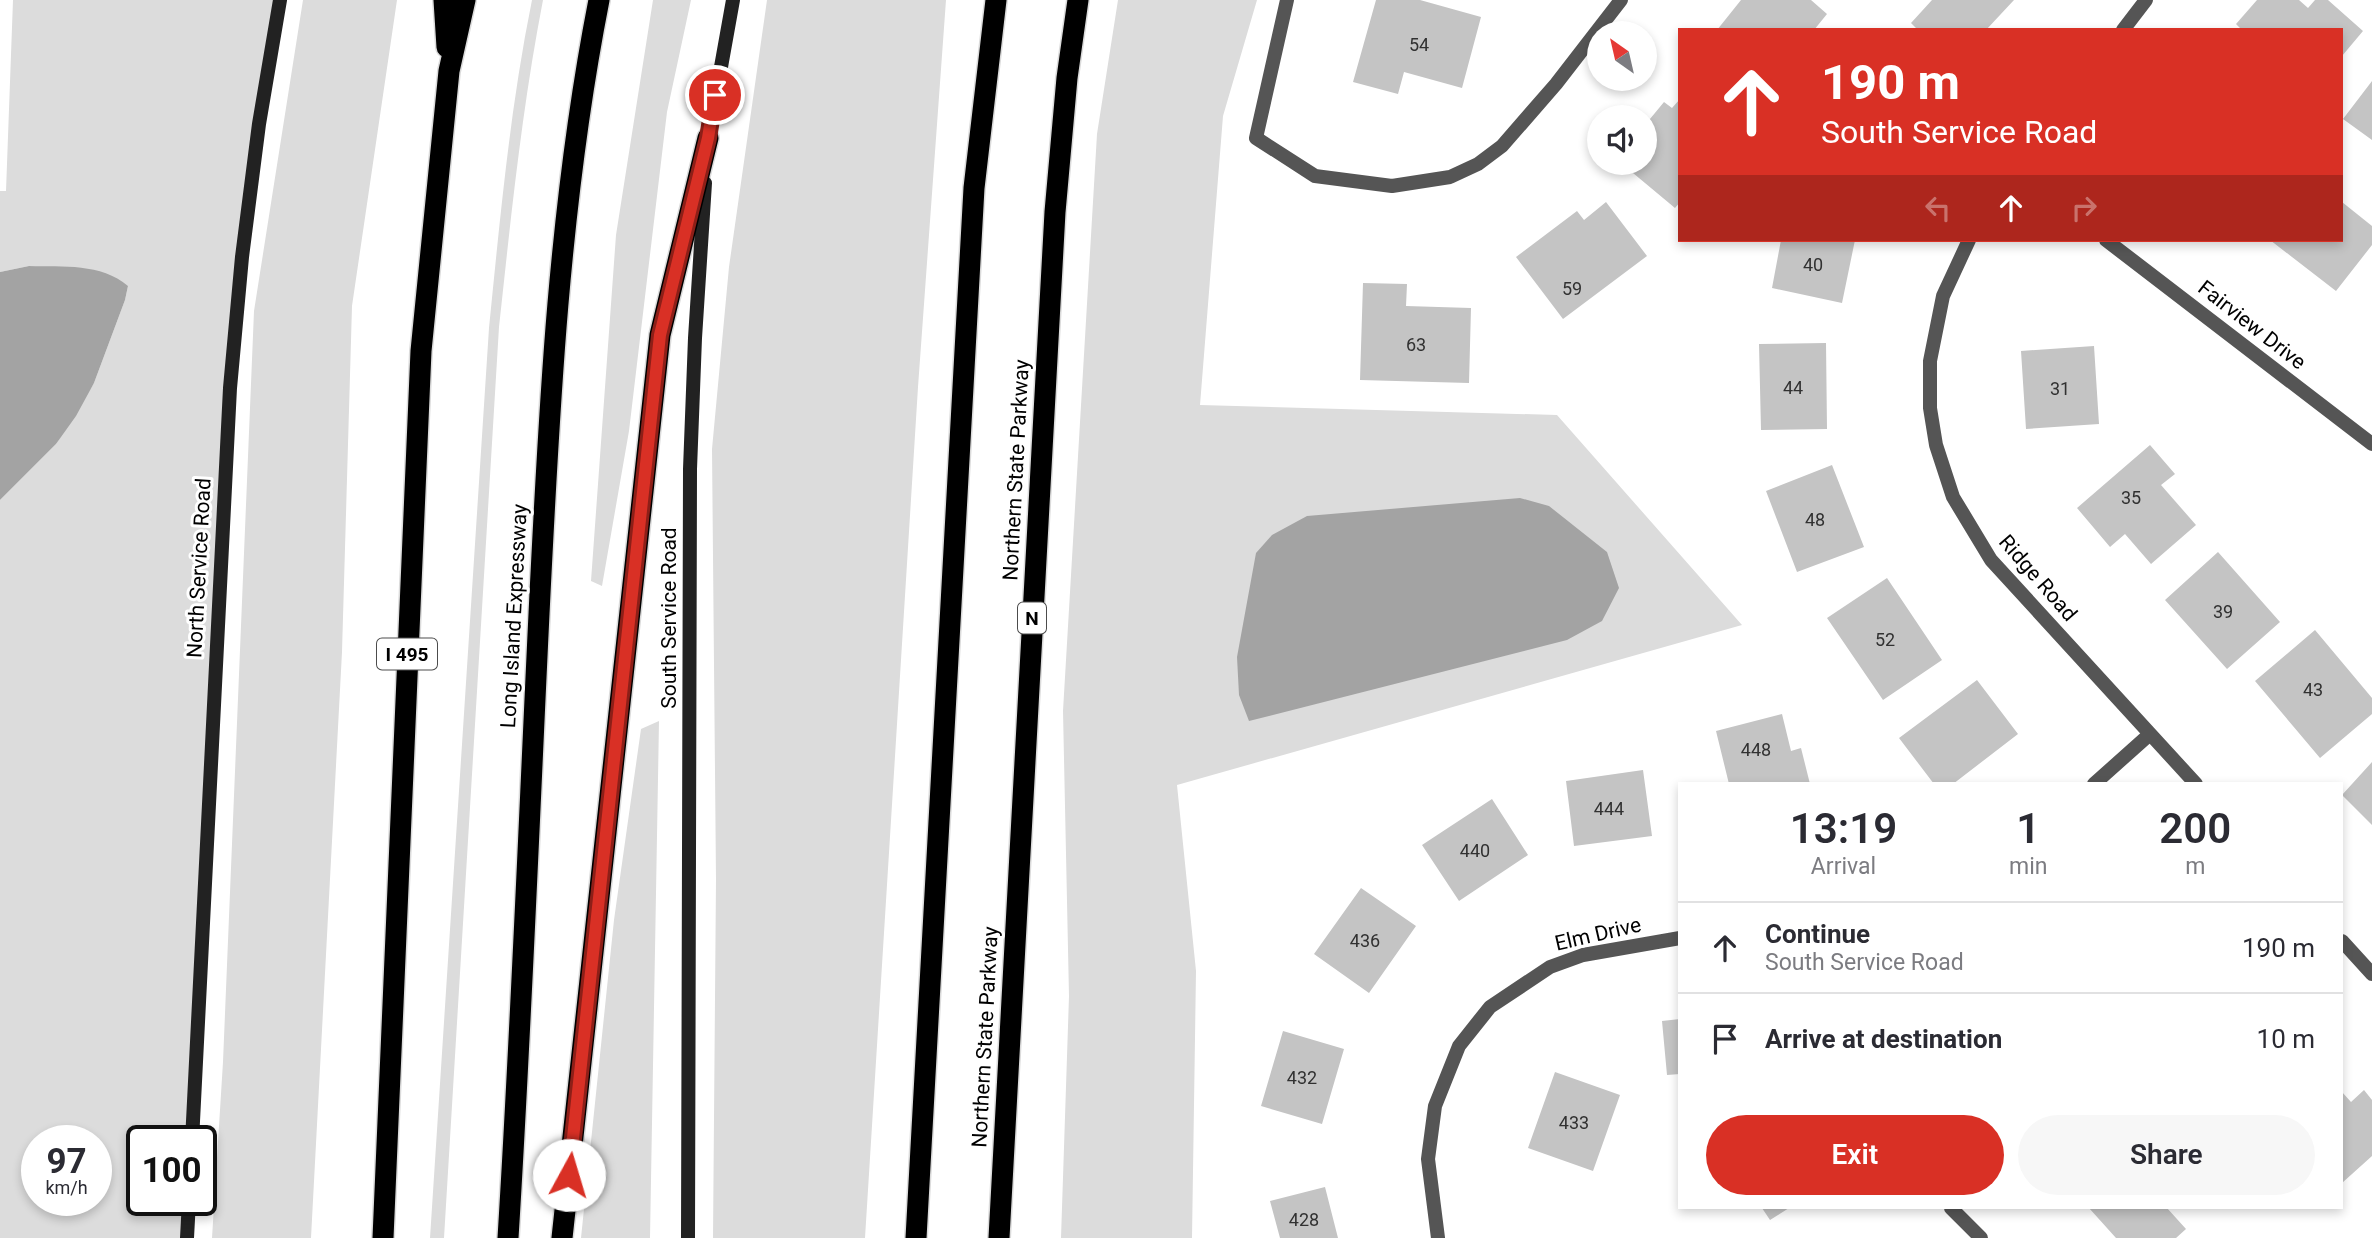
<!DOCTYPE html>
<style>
body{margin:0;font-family:Roboto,sans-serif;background:#f7f7f7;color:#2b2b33;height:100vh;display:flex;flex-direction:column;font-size:26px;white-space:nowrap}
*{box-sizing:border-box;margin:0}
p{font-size:23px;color:#7c7c81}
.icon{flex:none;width:38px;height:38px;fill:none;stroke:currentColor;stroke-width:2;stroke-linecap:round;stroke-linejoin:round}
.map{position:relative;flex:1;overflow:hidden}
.drawer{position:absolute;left:1678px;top:782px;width:665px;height:427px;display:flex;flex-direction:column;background:#fff;border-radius:0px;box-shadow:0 4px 10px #0003}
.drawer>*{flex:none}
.banner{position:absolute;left:1678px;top:28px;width:665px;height:214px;border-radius:0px;box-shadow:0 4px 10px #0003;background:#d93025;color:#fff;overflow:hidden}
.needle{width:46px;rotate:326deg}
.tools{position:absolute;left:1587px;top:21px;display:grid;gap:14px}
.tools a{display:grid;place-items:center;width:70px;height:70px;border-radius:50%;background:#fff;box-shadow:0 4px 10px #0003;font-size:35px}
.speed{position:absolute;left:21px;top:1125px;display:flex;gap:14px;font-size:35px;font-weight:700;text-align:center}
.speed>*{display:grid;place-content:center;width:91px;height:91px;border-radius:50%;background:#fff;box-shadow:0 4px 10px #0003;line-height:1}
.speed small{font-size:18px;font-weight:400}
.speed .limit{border:4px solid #111;border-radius:10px;background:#fff;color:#111}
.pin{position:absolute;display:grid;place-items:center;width:60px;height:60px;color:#fff;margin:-30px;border:4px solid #fff;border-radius:50%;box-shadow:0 2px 7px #0007}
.me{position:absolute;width:77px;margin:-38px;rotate:6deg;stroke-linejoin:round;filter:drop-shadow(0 0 5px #0008)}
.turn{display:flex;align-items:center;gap:24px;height:147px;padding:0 28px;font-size:32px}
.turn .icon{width:91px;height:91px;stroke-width:2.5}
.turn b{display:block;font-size:49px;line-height:60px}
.lanes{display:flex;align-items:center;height:66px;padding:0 28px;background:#0003;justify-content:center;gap:35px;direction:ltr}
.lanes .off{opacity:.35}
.eta{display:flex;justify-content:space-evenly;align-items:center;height:119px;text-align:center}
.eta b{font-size:42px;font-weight:600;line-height:49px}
.action{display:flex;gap:14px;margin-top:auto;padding:14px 28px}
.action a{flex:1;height:80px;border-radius:42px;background:#d93025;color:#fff;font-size:28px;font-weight:600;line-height:80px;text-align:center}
.action a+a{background:#f7f7f7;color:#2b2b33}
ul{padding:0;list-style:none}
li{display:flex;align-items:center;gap:21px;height:91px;padding:0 28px;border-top:2px solid #e1e1e2}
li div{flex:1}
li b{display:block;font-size:26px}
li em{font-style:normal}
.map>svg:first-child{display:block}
</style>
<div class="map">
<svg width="2372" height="1238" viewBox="0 0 2372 1238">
<rect width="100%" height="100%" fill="#fff"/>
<path fill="#dcdcdc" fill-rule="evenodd" d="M13 0H280L242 257 192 1141H142V1200L189 1201 187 1238H0V500L56 444 94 383 125 300 128 286 29 266 0 272V191H6ZM37 1141H96V1200H37Z
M303 0H397L352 306 342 652 311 1238H212L223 1062 254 311Z
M532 0H543C522 108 511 217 499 327L444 1238H430L489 328C500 219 510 108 532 0Z
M653 0H691L667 112 629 431 602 586 591 581 616 235Z
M767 0H946L918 387 865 1238H713L716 879 712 449 729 267Z
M1118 0H1257L1223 116 1200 405 1557 415 1742 625 1177 785 1196 971 1192 1238H1061L1069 996 1063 711 1097 134Z
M659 721 650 1238H581L614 920 641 729Z"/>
<path fill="#a3a3a3" d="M29 266C63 267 101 263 128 286L125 300 94 383 76 416 56 444 0 500V272Z
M1520 498 1549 506 1607 552 1619 588 1602 621 1567 640 1249 721 1239 695 1237 657 1256 553 1272 535 1307 516Z"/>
<path fill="#c4c4c4" d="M1376 0H1420L1481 17 1462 88 1404 72 1398 94 1353 82Z
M1741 0H1811L1827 14 1814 30H1717Z
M1932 0H2014L1986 30H1918L1911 23Z
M2257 0H2299L2308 8 2315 0H2328L2363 31 2342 56V30H2242L2236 24Z
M2372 81V140L2343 119Z
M1680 99V202L1675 208 1621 163H1645V125L1664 102 1672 108Z
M1606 202 1647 256 1563 319 1516 257 1577 211 1584 220Z
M2342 202 2372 226V245L2336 291 2270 240H2342Z
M1781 240H1855L1842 303 1772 288Z
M1363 283 1407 284 1406 306 1471 308 1469 383 1360 380Z
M1826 343 1827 429 1761 430 1759 344Z
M2094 346 2099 424 2026 429 2021 351Z
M2150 445 2175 474 2161 485 2196 525 2151 564 2125 534 2110 547 2077 508Z
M1832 465 1864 547 1797 572 1766 491Z
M2218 552 2280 622 2227 669 2165 600Z
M1887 578 1942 660 1883 700 1827 618Z
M2315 630 2372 698V714L2320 758 2255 681Z
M1977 680 2018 734 1953 784H1934L1899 738Z
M1782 714 1791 751 1801 748 1810 784H1729L1716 731Z
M2372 762V825L2342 795Z
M1643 770 1652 836 1574 846 1566 781Z
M1492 799 1528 855 1459 901 1422 845Z
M1361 888 1416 926 1369 993 1314 954Z
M1680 1019V1074L1667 1075 1662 1021Z
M1283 1031 1344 1049 1322 1124 1261 1106Z
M1555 1072 1620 1095 1593 1171 1528 1148Z
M2364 1090 2372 1100V1156L2342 1183V1092L2351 1102Z
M1325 1187 1338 1238H1280L1270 1201Z
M1762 1208H1789L1770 1220Z
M2089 1208H2167L2186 1229 2176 1238H2116Z"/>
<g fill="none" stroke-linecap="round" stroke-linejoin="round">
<defs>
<path id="motorway" d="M444 0 447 47
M383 1238 421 351 449 71 465 0
M508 1238C521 1030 529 822 539 614 549 409 559 203 599 0
M562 1238 660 335 708 138
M916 1238 974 188 996 0
M999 1238 1055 212 1067 78 1078 0"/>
</defs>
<use href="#motorway" stroke="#dbdbdb" stroke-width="24"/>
<path stroke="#555" stroke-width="14" d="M1287 0 1256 138 1315 176 1392 186 1450 177 1478 164 1502 146 1556 84 1621 0
M2123 30 2146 0
M1969 240 1943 296 1930 361V408L1936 445 1953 497 1991 560 2196 784
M2106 240 2372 444
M2094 784 2150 734
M2342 941 2372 974
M1951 1208 1981 1238
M1438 1238 1428 1159 1435 1106 1459 1046 1490 1007 1550 967 1583 955 1680 938"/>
<path stroke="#222" stroke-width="14" d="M707 145 733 0
M192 1141 230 388 242 257 259 124 280 0
M187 1238 189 1200
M688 1238 690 469 695 338 705 183"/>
<use href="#motorway" stroke="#000" stroke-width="21"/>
</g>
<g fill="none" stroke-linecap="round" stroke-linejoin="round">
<defs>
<path id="route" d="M569 1175 660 335 708 138 715 95"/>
</defs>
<use href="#route" stroke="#8d1f18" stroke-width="18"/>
<use href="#route" stroke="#d93025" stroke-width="12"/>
</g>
<g text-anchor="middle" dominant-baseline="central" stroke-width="6" stroke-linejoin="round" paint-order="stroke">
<g font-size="18" fill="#313131">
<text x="1419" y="44">54</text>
<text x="1813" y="264">40</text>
<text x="1572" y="288">59</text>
<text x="1416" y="344">63</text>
<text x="1793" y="387">44</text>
<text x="2060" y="388">31</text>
<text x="2131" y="497">35</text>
<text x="1815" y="519">48</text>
<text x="2223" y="611">39</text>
<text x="1885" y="639">52</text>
<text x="2313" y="689">43</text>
<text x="1756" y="749">448</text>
<text x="1609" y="808">444</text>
<text x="1475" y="850">440</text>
<text x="1365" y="940">436</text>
<text x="1302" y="1077">432</text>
<text x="1574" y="1122">433</text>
<text x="1304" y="1219">428</text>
</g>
<g fill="#fff" stroke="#4c4c4c" stroke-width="2">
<rect x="1018" y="602.5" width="28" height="31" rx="5"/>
<rect x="377" y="638.5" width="60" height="31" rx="5"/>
</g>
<g font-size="19" font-weight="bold" fill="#000">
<text x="1032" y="618">N</text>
<text x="407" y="654">I 495</text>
</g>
<g font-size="21" fill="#000" stroke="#fff">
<text transform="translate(2252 325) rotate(38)">Fairview Drive</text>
<text transform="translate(1016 470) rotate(-87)">Northern State Parkway</text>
<text transform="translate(199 568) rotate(-87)">North Service Road</text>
<text transform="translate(2038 578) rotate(49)">Ridge Road</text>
<text transform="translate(514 616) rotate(-87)">Long Island Expressway</text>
<text transform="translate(669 618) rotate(-90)">South Service Road</text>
<text transform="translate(1598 934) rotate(-13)">Elm Drive</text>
<text transform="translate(985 1037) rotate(-87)">Northern State Parkway</text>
</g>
</g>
</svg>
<div class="tools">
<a><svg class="needle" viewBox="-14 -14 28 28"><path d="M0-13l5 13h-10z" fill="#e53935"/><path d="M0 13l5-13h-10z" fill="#7c7c81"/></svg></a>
<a><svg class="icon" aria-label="sound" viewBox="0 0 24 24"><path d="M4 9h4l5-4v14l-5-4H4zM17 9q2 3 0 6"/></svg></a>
</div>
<div class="speed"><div>97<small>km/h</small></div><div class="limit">100</div></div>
<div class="pin" style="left:715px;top:95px;background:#d93025"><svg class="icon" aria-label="arrive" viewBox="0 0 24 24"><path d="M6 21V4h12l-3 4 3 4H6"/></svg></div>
<svg class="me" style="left:569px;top:1175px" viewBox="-20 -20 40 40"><circle r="19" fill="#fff"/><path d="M0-13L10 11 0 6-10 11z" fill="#d93025"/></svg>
<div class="banner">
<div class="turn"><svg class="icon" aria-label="ahead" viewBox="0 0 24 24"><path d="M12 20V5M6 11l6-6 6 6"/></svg><div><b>190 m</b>South Service Road</div></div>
<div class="lanes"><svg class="icon off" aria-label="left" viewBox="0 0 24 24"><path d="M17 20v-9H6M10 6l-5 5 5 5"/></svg><svg class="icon" aria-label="ahead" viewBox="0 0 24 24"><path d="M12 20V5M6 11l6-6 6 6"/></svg><svg class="icon off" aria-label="right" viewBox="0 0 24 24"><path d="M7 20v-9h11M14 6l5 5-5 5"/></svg></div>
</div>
<section class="drawer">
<div class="eta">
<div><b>13:19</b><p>Arrival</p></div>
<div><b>1</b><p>min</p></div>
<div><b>200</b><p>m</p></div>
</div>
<ul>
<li><svg class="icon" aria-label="ahead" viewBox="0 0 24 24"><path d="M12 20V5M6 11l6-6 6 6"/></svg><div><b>Continue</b><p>South Service Road</p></div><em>190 m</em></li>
<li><svg class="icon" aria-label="arrive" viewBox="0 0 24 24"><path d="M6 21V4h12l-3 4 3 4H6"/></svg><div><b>Arrive at destination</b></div><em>10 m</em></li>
</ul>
<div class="action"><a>Exit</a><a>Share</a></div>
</section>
</div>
